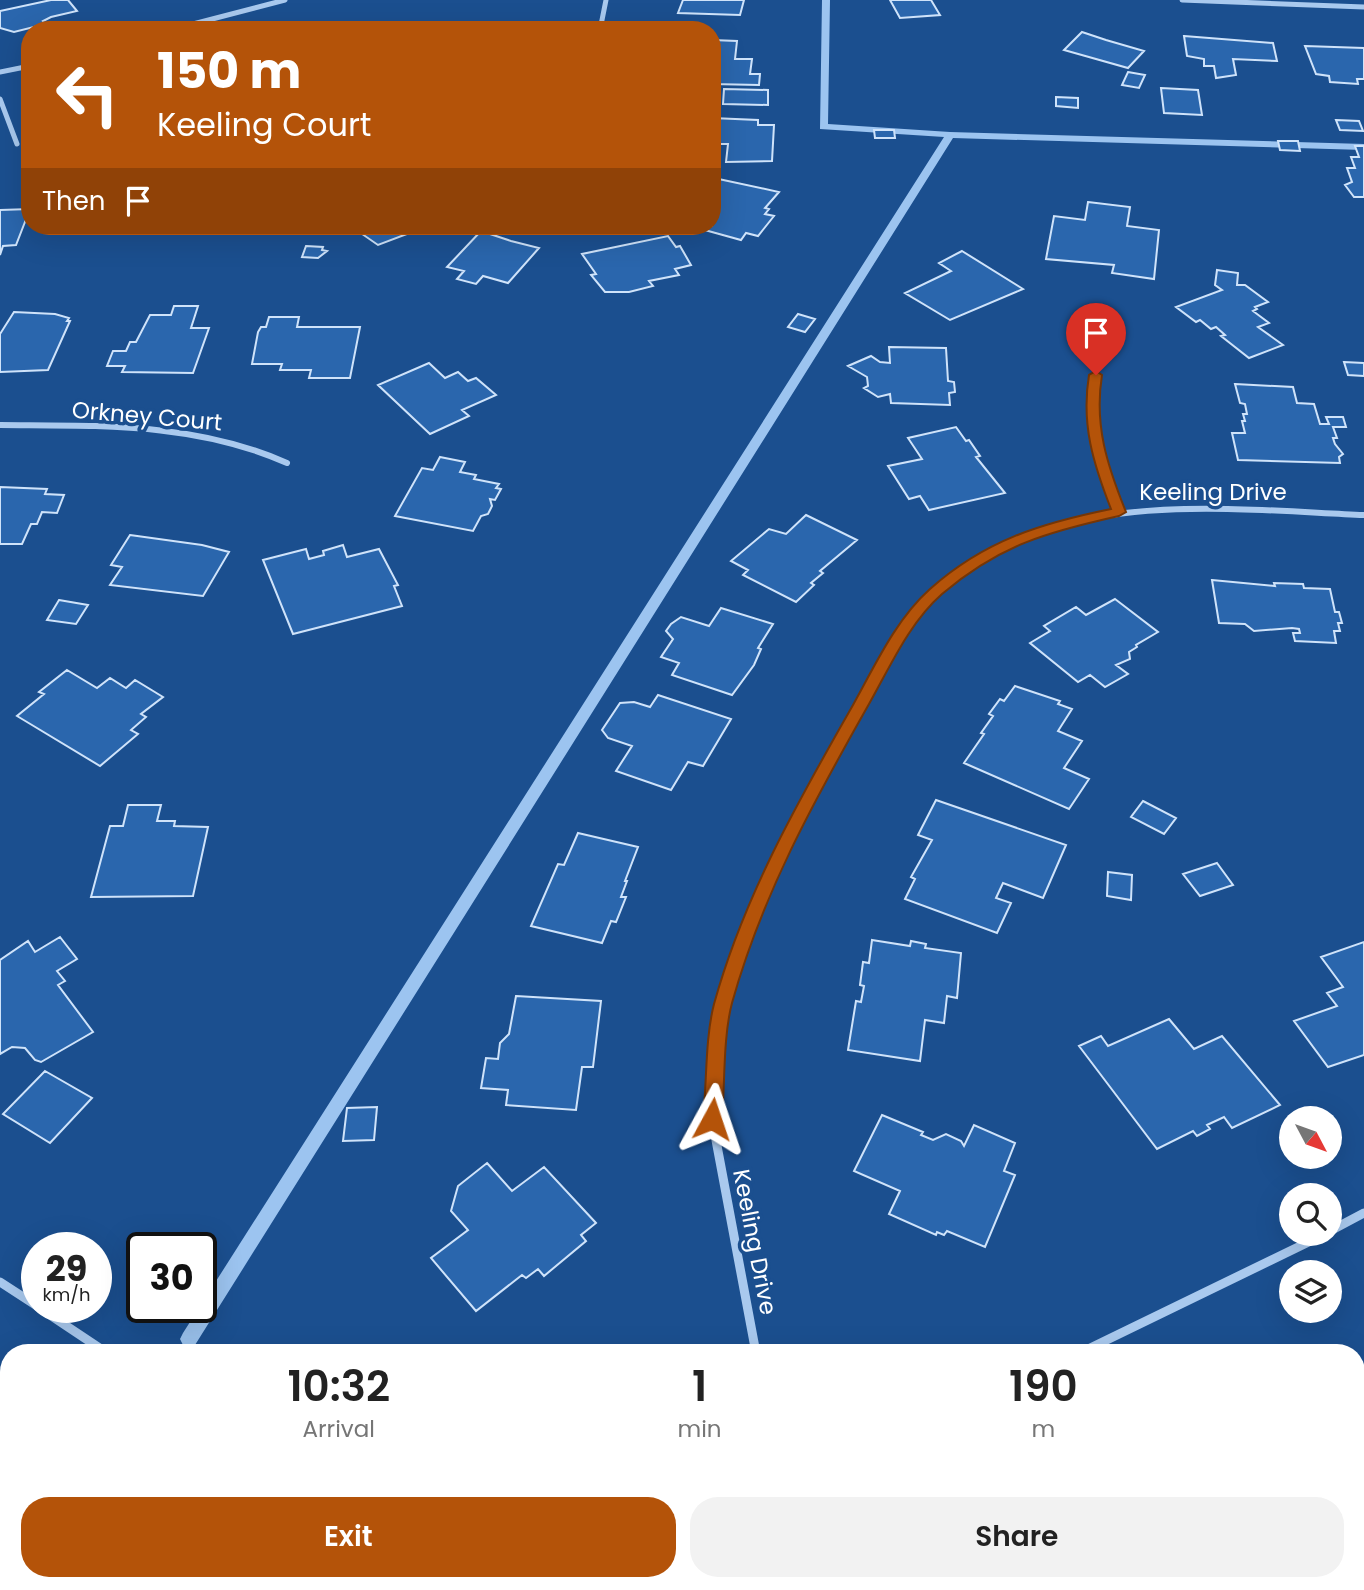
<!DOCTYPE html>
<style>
body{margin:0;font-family:Poppins,sans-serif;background:#f2f2f2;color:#222;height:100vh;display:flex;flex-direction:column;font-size:26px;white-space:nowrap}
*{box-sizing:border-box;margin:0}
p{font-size:23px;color:#767676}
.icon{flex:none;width:38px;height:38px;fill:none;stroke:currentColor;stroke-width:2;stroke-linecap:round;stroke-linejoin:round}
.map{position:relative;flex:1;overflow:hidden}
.panel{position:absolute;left:0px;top:1344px;width:1365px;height:247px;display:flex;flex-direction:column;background:#fff;border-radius:28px 28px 0 0;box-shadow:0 7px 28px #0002}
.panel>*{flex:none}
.banner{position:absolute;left:21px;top:21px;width:700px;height:214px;border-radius:28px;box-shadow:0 7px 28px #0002;background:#b45309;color:#fff;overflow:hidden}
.needle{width:46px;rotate:131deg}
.buttons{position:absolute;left:1279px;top:1106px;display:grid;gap:14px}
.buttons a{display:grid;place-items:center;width:63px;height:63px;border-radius:50%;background:#fff;box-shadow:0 7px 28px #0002;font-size:35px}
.speed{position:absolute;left:21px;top:1232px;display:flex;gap:14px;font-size:35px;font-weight:700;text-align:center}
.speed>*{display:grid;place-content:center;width:91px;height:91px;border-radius:50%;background:#fff;box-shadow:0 7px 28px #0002;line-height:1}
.speed small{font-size:18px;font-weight:400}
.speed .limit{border:4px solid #111;border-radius:10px;background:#fff;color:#111}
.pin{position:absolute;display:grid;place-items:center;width:60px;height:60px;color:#fff;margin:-72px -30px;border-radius:50% 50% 50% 0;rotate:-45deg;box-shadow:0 0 7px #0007}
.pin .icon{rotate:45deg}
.me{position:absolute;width:77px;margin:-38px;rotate:5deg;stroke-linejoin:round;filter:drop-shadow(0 0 5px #0008)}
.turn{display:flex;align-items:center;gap:24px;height:147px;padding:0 21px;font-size:32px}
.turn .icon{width:91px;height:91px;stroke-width:2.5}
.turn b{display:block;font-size:49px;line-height:60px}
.then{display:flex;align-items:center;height:66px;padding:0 21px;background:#0003;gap:14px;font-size:26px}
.eta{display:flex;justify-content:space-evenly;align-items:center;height:119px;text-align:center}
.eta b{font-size:42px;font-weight:600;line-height:49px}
.action{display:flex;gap:14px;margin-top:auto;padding:14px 21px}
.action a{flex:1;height:80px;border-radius:28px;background:#b45309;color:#fff;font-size:28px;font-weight:600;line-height:80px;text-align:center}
.action a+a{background:#f2f2f2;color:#222}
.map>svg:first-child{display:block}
</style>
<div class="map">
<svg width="1364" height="1590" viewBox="0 0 1364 1590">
<rect width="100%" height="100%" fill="#1b4f8f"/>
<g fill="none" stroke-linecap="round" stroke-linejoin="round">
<path fill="#9cc4f0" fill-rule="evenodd" d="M822 0H830L828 124 950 132 1364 144V150L953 138 195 1345 189 1347 183 1345 180 1339 183 1333 944 137 820 129Z
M24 1582H45L41 1590H20Z"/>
</g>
<path fill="#2a66ad" stroke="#cfe3fa" stroke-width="2" d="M51 0H68L77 11 51 17 43 21 46 24 14 32 0 28V11Z
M683 0H744L740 15 678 13Z
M890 0H931L940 15 900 18Z
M1082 32 1106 40 1144 51 1128 68 1064 50Z
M1184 36 1273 43 1277 61 1233 59 1236 75 1216 78 1214 66H1204V59L1187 56Z
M712 40 737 41 735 59H752L750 74H760L759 85 712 84Z
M1305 46 1364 48V79H1357L1358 84 1330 82 1329 76 1316 74Z
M1128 72 1145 75 1139 88 1122 85Z
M1161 88 1198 90 1202 115 1164 113Z
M724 89 768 90V105L723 104Z
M1056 97 1078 98V108L1056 106Z
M712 118 758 120V125H774L772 161 726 162 728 144H712Z
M1336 120 1359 121 1363 131 1340 130Z
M874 130H894L895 138H875Z
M1278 141H1298L1300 151 1280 150Z
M1355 146H1364V197H1354L1345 185 1352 182 1347 168H1355L1351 157H1359Z
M714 178 779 192 765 208 769 209 765 214 774 216 758 236 746 233 741 240 701 229 704 226H701H712Z
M1088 202 1130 207 1127 226 1159 230 1154 279 1112 273 1114 265 1046 259 1054 216 1085 220Z
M30 209 16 245 3 246 0 255V210Z
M428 226 378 245 352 227 354 226Z
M481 231 511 241 539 248 508 283 483 276 476 284 457 279 464 271 447 267Z
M668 236 676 247 680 246 691 265 675 269 679 275 649 281 653 286 629 292H605L591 275 596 274 582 254Z
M306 246 323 247 322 250 327 251 318 258 302 257Z
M962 251 1023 289 950 320 905 293 951 271 939 263Z
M1217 270 1238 273 1237 285H1245L1268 302 1255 307 1257 309 1253 311 1269 323 1258 327 1283 345 1249 358 1221 336 1225 335 1216 327 1211 329 1200 320 1196 322 1176 307 1222 290 1215 285Z
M174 306H198L191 328H209L193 373 122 372 125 366H107L113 351H126L130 342H136L150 315H171Z
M14 312 55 314 69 318 67 321H70L48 370 0 372V334Z
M798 314 815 319 805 332 788 327Z
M269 317H299L297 327H360L350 378H309L311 370H280L282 364H252L258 332 261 327H266Z
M889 347 946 348 948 381 954 382 955 392 949 393 950 405 891 403 890 394 878 397 864 388 868 386 867 377 848 366 871 356 880 362 890 363Z
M1344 362 1364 363V376L1348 375Z
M429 363 445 378 458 372 468 381 476 378 496 395 462 410 469 416 430 434 378 385Z
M1235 384 1293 387 1297 403 1314 404 1320 424H1329L1326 417H1343L1346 427H1333L1337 438H1333L1335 444 1343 454 1339 457 1340 463 1238 460 1232 433H1245L1242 421H1245L1243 414H1247L1245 404 1240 403Z
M956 427 966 441 969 440 980 456 976 457 1005 493 929 510 920 496 909 499 888 466 922 459 908 438Z
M440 457 465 462 460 472 476 475 474 479 499 484 496 488 501 489 495 500 490 499 492 506 488 514 481 516 473 531 395 516 422 468 433 470Z
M0 487 47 489 45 494 64 495 57 513 42 512 37 524H31L22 544H0Z
M806 515 857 540 820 571 823 573 811 583 814 585 796 602 743 575 748 570 731 561 769 529 786 534Z
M130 535 202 545 229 552 203 596 110 585 122 567 111 565Z
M343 545 347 557 379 549 398 585 394 586 402 606 293 634 263 560 306 549 309 559 324 555 323 551Z
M1212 580 1275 586 1274 583 1303 584 1304 588 1330 589 1335 612H1339L1342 623H1338L1340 631H1334L1336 643 1295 641 1293 633H1300L1299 629 1292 628 1254 631 1245 624 1219 623Z
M1115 599 1158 632 1136 645 1137 647 1129 652 1130 659 1116 665 1128 674 1105 687 1090 675 1078 682 1030 643 1050 631 1044 626 1076 607 1086 615Z
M59 600 88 605 76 624 47 620Z
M721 608 773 624 758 648 761 649 754 665 732 695 672 675 679 663 661 657 673 639 666 631 671 624 681 617 709 626Z
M67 670 97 688 110 678 126 688 135 680 163 697 141 714 146 717 131 730 138 734 100 766 17 716 44 694 39 692Z
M1015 686 1060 701 1058 704 1072 709 1058 731 1082 741 1064 768 1089 779 1069 809 964 763 984 734 981 733 993 716 989 714 1000 699 1004 701Z
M658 695 731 719 703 766 688 762 671 790 616 771 632 746 608 738 602 730 620 703 634 702 650 707Z
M936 800 1066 845 1043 898 1003 883 996 898 1011 903 997 933 905 899 915 879 911 877 932 840 918 835Z
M1143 801 1176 818 1164 834 1131 817Z
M128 805H161L157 821H175L174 826 208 827 193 896 91 897 110 826H123Z
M578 833 638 847 625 881H627L621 897H626L616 922 611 921 602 943 531 926 558 864 564 865Z
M1217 863 1233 885 1200 896 1183 874Z
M1108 872 1132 875 1131 900 1107 896Z
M60 937 77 959 57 971 65 981 58 985 93 1032 41 1062 35 1060 25 1048 12 1047 0 1054V960L28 941 35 952Z
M872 940 910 946 911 941 926 944 925 948 961 953 957 998 947 996 944 1023 925 1020 920 1061 848 1050 856 1001 861 1002 864 986 860 985 863 962 869 963Z
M1364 942V1055L1328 1067 1294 1021 1337 1006 1327 993 1343 987 1321 957Z
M516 996 601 1001 593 1067H582L576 1110 506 1105 508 1090 481 1088 486 1058 498 1059 500 1043 509 1034Z
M1169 1019 1194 1049 1222 1036 1280 1105 1232 1128 1224 1117 1207 1125 1210 1129 1197 1136 1193 1131 1157 1149 1079 1046 1101 1036 1108 1046Z
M45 1071 92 1098 50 1143 3 1114Z
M377 1107 374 1140 343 1141 347 1108Z
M882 1115 923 1132 921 1135 933 1140 946 1134 961 1141 964 1146 974 1125 1015 1143 1004 1171 1015 1175 985 1247 947 1231 944 1235 937 1232 936 1235 889 1214 900 1191 854 1171Z
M487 1163 512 1191 544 1167 596 1223 581 1235 586 1241 544 1276 538 1269 526 1278 522 1275 476 1311 431 1258 468 1230 451 1211 458 1186Z
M1364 1415V1540L1356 1544V1419Z
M42 1582H164L191 1590H38Z
M983 1582H1145L1149 1590H986Z"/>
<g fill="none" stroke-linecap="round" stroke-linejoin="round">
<path stroke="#a9c9ee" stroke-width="5" d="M1182 0 1364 7
M170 30 285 0
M600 30 606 0
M0 72 30 66
M0 99 17 144
M1094 398 1096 375"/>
<path stroke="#a9c9ee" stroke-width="6" d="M1094 396 1097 445 1119 512
M0 425C99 426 195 422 287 463
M752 916C775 849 814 787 848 727 866 695 887 648 909 621 1024 483 1204 508 1364 515"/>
<path stroke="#a9c9ee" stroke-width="9" d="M753 914 722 1006 712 1119 756 1353
M1330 1231 1364 1213
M0 1282 37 1306
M38 1307 107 1353
M1080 1353 1325 1234
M809 1582 811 1590"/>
</g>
<path fill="#b45309" stroke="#753606" stroke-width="2" d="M1096 371 1102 375C1094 425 1107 465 1126 512L1119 516C1047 532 1000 545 942 594 909 623 890 667 869 704 814 801 762 895 732 1003 723 1037 725 1084 722 1119L719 1125H706L703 1119C707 1082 705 1039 714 1004 743 899 796 805 849 712 873 670 894 621 930 589 985 540 1042 523 1111 509 1093 463 1081 424 1089 375Z"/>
<g text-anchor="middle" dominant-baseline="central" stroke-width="7" stroke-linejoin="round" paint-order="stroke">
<g font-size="23" fill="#fff" stroke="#1b4f8f">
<text transform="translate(147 416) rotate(5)">Orkney Court</text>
<text x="1213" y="492">Keeling Drive</text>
<text transform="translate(755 1242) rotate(79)">Keeling Drive</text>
</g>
</g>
</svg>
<div class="buttons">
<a><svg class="needle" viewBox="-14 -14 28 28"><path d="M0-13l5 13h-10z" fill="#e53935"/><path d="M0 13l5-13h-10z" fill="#767676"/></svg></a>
<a><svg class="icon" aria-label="search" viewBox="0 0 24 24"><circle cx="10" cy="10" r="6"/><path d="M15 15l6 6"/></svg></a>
<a><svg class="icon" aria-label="layers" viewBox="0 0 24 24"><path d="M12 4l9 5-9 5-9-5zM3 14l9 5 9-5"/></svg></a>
</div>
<div class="speed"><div>29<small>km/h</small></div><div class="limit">30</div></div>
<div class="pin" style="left:1096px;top:375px;background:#d93025"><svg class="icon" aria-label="arrive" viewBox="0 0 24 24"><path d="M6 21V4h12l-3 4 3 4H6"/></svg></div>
<svg class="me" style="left:712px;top:1119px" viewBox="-20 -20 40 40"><path d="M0-17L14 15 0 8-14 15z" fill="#b45309" stroke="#fff" stroke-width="4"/></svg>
<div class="banner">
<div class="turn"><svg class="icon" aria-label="left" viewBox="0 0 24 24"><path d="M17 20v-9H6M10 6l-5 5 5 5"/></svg><div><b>150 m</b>Keeling Court</div></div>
<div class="then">Then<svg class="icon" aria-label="arrive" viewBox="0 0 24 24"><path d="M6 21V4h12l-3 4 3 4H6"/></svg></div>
</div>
<section class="panel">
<div class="eta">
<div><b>10:32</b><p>Arrival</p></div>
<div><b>1</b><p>min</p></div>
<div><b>190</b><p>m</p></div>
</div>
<div class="action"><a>Exit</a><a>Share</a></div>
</section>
</div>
